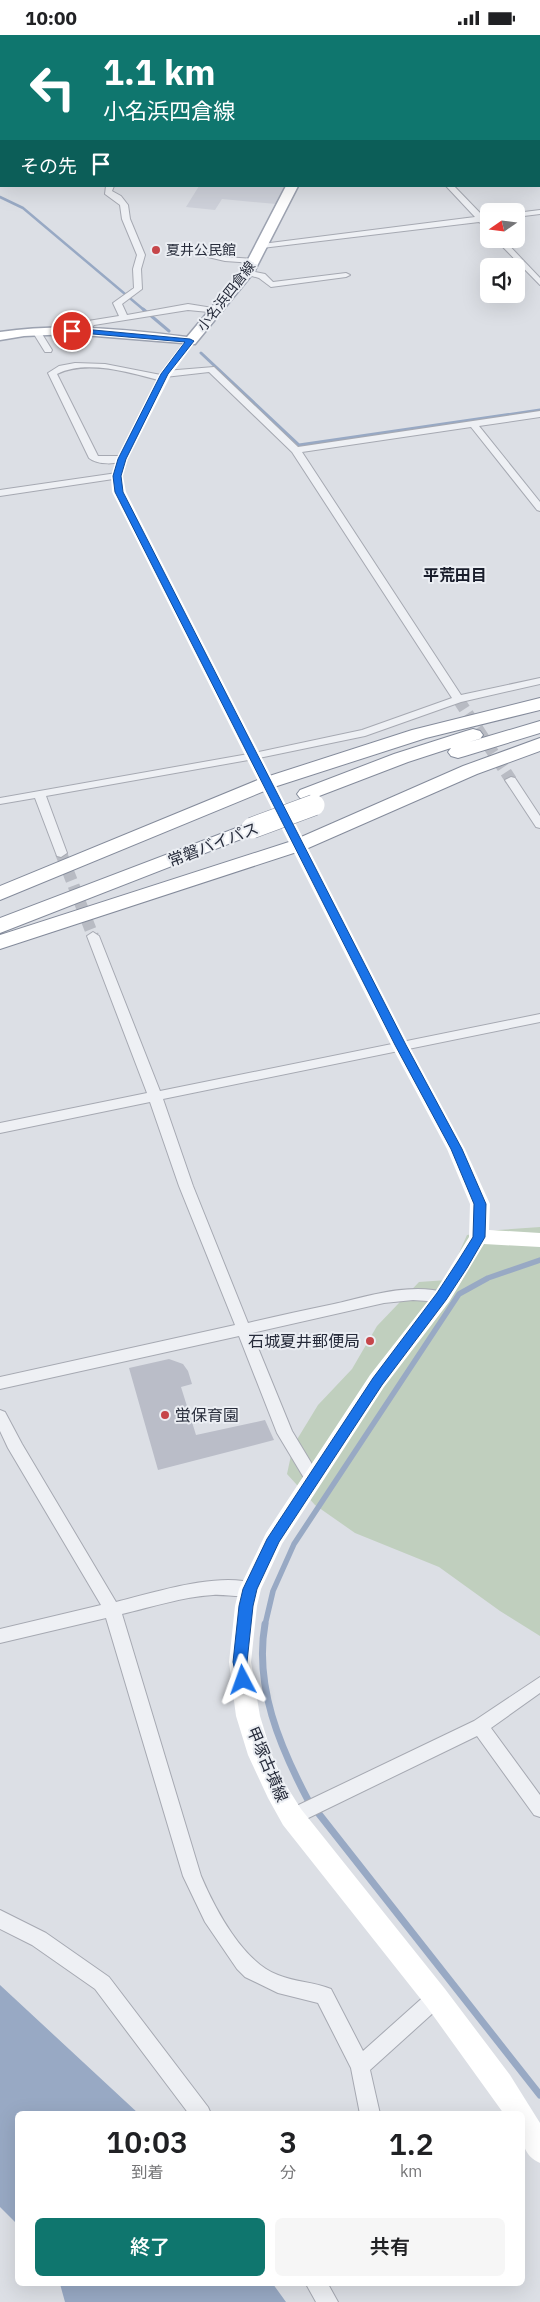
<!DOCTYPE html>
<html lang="ja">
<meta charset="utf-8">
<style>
body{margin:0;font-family:"IBM Plex Sans","Noto Sans JP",sans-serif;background:#f6f6f6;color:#202124;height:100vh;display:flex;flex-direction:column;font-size:19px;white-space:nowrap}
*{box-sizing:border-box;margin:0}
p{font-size:16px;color:#757577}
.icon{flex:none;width:28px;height:28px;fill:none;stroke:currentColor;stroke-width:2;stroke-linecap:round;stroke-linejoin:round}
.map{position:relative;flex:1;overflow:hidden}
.panel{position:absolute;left:15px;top:2076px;width:510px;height:175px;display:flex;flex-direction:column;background:#fff;border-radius:8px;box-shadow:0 5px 20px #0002}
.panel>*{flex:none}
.top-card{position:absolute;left:0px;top:0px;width:540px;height:152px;box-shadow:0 5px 20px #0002;background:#0f766e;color:#fff;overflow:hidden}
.needle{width:32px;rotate:256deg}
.tools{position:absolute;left:480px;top:168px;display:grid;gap:10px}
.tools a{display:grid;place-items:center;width:45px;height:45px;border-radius:8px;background:#fff;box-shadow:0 5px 20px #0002;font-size:25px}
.pin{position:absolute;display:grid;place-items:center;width:42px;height:42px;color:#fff;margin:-21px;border:2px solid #fff;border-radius:50%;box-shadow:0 1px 5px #0007}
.me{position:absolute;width:55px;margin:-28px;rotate:356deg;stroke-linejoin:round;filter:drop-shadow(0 0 4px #0008)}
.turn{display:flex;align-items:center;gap:18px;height:105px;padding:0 20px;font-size:22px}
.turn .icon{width:65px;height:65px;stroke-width:2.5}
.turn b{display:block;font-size:35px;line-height:42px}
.then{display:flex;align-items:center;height:48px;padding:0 20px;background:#0003;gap:10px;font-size:19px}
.eta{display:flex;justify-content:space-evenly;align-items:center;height:85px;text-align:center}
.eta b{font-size:30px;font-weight:600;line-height:35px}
.primary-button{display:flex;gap:10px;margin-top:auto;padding:10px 20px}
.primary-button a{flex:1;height:58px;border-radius:8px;background:#0f766e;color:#fff;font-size:20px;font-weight:600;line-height:58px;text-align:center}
.primary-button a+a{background:#f6f6f6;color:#202124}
.status{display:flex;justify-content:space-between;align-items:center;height:35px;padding:0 25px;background:#fff;direction:ltr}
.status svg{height:14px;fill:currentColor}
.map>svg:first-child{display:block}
</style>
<div class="status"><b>10:00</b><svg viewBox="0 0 49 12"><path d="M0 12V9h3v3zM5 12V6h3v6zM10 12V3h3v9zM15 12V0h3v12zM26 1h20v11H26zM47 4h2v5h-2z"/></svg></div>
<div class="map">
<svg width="540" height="2267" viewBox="0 0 540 2267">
<rect width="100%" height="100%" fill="#dcdfe5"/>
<path fill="#ced1da" d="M199 151H287L276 169 222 164 215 175 186 172Z"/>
<path fill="#c0cfbe" d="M540 1192V1601L500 1576 439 1532 355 1498 315 1470 287 1439 293 1411 318 1370 352 1334 377 1291 419 1247 447 1245 467 1200 498 1195Z"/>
<path fill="#98a9c4" d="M0 1950 139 2079H18L17 2189 0 2172Z
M60 2249H273L286 2267H65Z"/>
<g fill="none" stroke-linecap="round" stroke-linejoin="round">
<path stroke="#98a9c4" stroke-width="2.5" d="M0 162 23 173 144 275"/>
<path stroke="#98a9c4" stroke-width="3" d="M143 274 169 296
M201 318 299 410 540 375"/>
<path stroke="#98a9c4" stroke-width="5.5" d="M265 1590 273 1556 294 1509 459 1259 488 1243 540 1225"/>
<path stroke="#98a9c4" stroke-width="7" d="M265 1589C254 1651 280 1712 308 1765L540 2060"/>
</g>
<path fill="#babdc8" d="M169 1324 183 1329 188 1336 192 1349 181 1352 196 1400 265 1385 274 1405 158 1435 129 1333Z"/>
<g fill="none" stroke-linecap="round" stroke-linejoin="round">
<path stroke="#b8bbc3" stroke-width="12" stroke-dasharray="12 5.5" stroke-linecap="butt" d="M458 664 511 745
M61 818 93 901"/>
<defs>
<path id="street" d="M0 25H1V29H0Z
M0 65H1V69H0Z
M539 66H540V70H539Z
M539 79H540V83H539Z
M539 127H540V131H539Z
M106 151H114L112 156 121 161 128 170 130 184 145 220 141 234 142 254 122 269 127 280 188 269 219 274V278L188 275 94 290 86 298H80L79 296 88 286 119 281 113 268 134 253 133 234 137 220 122 184 120 170 105 159Z
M446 151H454L483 181H489L487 186 489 194 479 187 262 213 258 211 262 209 475 182Z
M540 175V179L516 182V178Z
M495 204H503L540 243V250Z
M195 215 225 222 254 224 258 226 254 228 225 226 195 219Z
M245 235 265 239 273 247 346 238 350 240 346 242 271 252 259 243 245 239Z
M33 294H39L52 315 51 317H45L32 296Z
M75 328 105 329 161 340 162 337 165 336 214 332 298 412 540 376V382L479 391 540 467V476L537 475 471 392 302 417 461 660 540 643V649L461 667 365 701 254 724 46 761 67 818 61 822 57 821 35 763 0 769V763L254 718 362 695 452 663 292 417 209 337 165 342V345L162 346C131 338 87 324 57 339L98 421H122L127 424C118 430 97 430 89 423L48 338 59 331Z
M117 438 122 441 120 443 0 461V455Z
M511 742 515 743 540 781V793L536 792 505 745Z
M93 897 99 901 160 1056 540 979V987L163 1064 193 1151 248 1288C277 1281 305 1275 334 1269 369 1261 411 1247 447 1258L449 1262 447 1266 442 1267 413 1265 384 1268 252 1298 292 1396 321 1444 319 1448 313 1450 307 1448 277 1398 239 1301 0 1354V1342L235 1290 179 1151 150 1067 0 1098V1088L147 1058 87 901Z
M0 1375 5 1377 22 1409 116 1567C153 1558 219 1536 256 1549L258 1554 256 1559C242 1564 227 1559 213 1560 182 1562 152 1572 122 1579L201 1841C215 1874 243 1927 278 1940 295 1947 314 1947 331 1954L363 2016 429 1957 436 1954 443 1957 445 1963 443 1969 370 2035 380 2079H360L351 2033 318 1968 278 1958 245 1942 237 1934 205 1887 183 1841 106 1583 0 1608V1594L101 1570 8 1413 0 1396Z
M540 1642V1658L491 1693 540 1760V1782L534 1780 477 1701 298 1788 292 1790 286 1788 283 1782 286 1776 474 1686Z
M0 1875 46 1898 109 1942 208 2072 211 2079H189L95 1954 32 1910 0 1894Z
M306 2249H328L338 2267H316Z"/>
<path id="primary" d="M368 0H378V1H368Z
M286 151H298L254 237 195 309 71 299 24 301 0 305V297C63 288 124 294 187 302L242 236Z"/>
<path id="highway" d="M540 663V675L426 703 274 752 0 865V851L260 744 412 695Z
M540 686V698L465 721 458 723 451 721 448 717 451 713 408 727 314 763 307 765 300 763 297 759 300 755 394 719 466 696 473 694 480 696 483 700 480 704 469 707Z
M540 703V716L477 739 306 814 0 914V900L292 806 463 731Z
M252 787 259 789 262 793 259 797 0 898V883Z"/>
</defs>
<use href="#street" stroke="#a6a9b2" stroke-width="2"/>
<use href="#primary" stroke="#9ca2b0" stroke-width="3"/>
<use href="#highway" stroke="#848b9b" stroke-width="2"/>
<use href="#street" fill="#eef0f4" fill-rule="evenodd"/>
<path fill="#fff" fill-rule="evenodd" d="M190 302 196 306 171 340 128 424 123 441 126 457 409 1010 465 1114 490 1169 489 1195 540 1198V1212L484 1209 449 1267 384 1352 282 1509 261 1554 257 1571 251 1627 260 1681 272 1720 284 1747 301 1774 445 1954 510 2040 540 2088V2128C519 2119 522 2098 522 2079H504L427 1972 283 1790 268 1763 248 1720 236 1681 229 1627 235 1571 239 1554 266 1498 370 1340 435 1257 469 1202 470 1169 447 1114 391 1010 112 457 111 441 116 424 159 339 186 304Z"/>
<use href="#primary" fill="#fff" fill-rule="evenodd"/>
<use href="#highway" fill="#fff" fill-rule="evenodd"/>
<defs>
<path id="highway-bridge" d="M252 793 314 770"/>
</defs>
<use href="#highway-bridge" stroke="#848b9b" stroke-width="22" stroke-linecap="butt"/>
<use href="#highway-bridge" stroke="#fff" stroke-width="21"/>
</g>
<path fill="#1a73e8" stroke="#114b97" d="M72 293 190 304 194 306 168 339 126 424 121 441 123 457 406 1010 462 1114 486 1169 485 1202 467 1233 446 1265 382 1350 279 1507 257 1554 253 1571 247 1627 250 1645 248 1649 243 1651 238 1649 233 1627 239 1571 243 1554 267 1504 373 1343 437 1258 458 1226 473 1202 474 1169 451 1114 395 1010 115 457 113 441 118 424 161 339 185 307 70 297 69 296Z"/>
<g fill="#c6464a" stroke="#ebeef3" stroke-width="2">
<circle cx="156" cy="215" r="5"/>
<circle cx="370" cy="1306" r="5"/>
<circle cx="165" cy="1380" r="5"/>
</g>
<g text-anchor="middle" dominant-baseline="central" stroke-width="4" stroke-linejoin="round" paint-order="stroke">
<g font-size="14" fill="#272c3b" stroke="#ebeef3" text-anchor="start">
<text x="166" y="215">夏井公民館</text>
</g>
<g font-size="14" fill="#272c3b" stroke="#ebeef3">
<text transform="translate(226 261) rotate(-52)">小名浜四倉線</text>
</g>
<g font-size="16" font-weight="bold" fill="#191d2b" stroke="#ebeef3">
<text x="455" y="540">平荒田目</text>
</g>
<g font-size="16" fill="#272c3b" stroke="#ebeef3">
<text transform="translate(213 809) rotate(-21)">常磐バイパス</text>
<text transform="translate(268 1729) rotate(67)">甲塚古墳線</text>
</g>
<g font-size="16" fill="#272c3b" stroke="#ebeef3" text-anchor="end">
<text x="360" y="1306">石城夏井郵便局</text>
<text x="175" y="1380" text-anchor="start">蛍保育園</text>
</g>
</g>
</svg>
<div class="tools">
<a><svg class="needle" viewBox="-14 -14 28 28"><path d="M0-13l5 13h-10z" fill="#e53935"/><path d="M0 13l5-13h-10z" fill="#757577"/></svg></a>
<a><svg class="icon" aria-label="sound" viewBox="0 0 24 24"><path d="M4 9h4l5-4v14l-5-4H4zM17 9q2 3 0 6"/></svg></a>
</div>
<div class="pin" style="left:72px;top:296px;background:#d93025"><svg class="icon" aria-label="arrive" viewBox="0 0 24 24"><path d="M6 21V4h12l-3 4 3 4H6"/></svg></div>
<svg class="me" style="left:243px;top:1645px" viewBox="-20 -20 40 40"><path d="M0-17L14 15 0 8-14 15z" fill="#1a73e8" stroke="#fff" stroke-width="4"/></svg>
<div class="top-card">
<div class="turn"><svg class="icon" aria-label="left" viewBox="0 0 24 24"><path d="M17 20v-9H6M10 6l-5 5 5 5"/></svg><div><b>1.1 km</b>小名浜四倉線</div></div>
<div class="then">その先<svg class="icon" aria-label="arrive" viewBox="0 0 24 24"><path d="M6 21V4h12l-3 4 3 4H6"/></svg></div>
</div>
<section class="panel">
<div class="eta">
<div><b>10:03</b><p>到着</p></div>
<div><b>3</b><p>分</p></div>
<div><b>1.2</b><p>km</p></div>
</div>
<div class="primary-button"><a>終了</a><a>共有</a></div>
</section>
</div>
